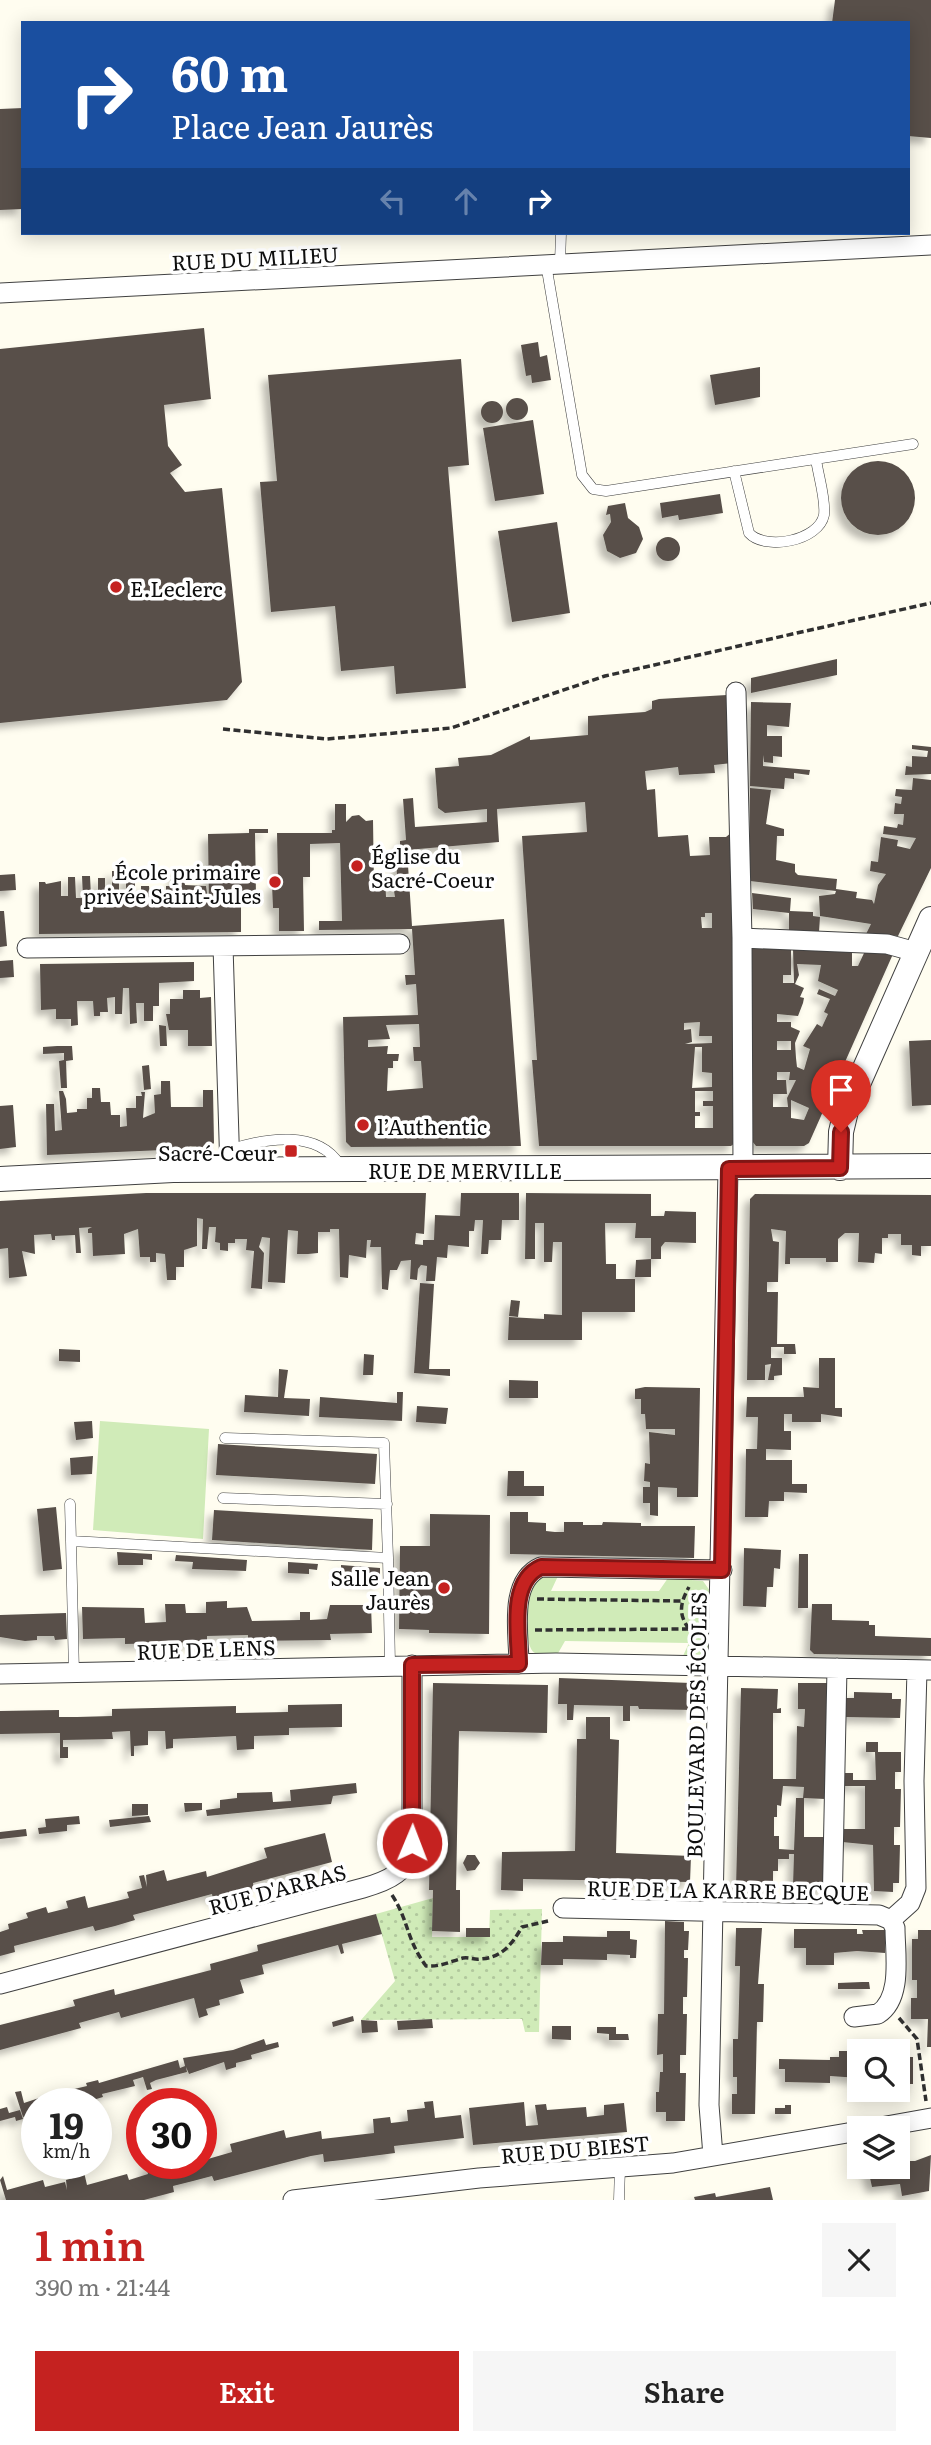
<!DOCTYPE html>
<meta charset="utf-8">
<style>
body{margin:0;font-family:Literata,serif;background:#f6f6f6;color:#222;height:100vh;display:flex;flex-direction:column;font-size:26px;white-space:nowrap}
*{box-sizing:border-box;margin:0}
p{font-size:23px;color:#767676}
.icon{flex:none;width:38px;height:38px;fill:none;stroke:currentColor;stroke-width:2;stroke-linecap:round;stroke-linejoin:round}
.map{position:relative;height:2200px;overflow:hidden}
.sheet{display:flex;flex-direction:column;background:#fff;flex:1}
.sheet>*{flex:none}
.banner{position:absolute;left:21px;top:21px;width:889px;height:214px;border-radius:0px;box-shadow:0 4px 18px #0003;background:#1a4fa0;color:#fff;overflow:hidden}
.tools{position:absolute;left:847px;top:2039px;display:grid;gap:14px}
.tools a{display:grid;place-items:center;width:63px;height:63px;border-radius:0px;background:#fff;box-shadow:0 4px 18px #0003;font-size:35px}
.speed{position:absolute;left:21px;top:2088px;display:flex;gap:14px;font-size:35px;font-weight:700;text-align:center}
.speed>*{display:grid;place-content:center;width:91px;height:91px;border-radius:50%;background:#fff;box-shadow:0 4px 18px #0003;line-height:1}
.speed small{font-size:18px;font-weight:400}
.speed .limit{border:10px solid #d22;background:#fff;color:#111}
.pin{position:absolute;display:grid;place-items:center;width:60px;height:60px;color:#fff;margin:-72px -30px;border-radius:50% 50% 50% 0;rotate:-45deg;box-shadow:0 0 7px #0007}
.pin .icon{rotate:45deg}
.me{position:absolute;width:77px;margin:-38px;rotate:1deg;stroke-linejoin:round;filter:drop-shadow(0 0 5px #0008)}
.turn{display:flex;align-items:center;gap:24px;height:147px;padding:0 35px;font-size:32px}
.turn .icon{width:91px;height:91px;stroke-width:2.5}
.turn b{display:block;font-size:49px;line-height:60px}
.lanes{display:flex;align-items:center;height:66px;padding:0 35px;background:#0003;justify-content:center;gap:35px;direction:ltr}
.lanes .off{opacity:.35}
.round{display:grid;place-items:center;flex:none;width:74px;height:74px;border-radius:0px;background:#f6f6f6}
.overview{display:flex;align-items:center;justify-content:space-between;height:119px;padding:0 35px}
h1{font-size:42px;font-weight:600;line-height:52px;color:#c52220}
.primary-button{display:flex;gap:14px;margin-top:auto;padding:14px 35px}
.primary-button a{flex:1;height:80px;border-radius:0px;background:#c52220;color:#fff;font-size:28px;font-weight:600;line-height:80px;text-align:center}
.primary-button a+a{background:#f6f6f6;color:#222}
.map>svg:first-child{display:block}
</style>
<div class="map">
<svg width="931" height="2200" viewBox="0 0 931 2200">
<defs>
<pattern id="grass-dots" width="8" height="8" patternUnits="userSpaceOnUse" patternTransform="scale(1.75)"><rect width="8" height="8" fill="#d0ebb8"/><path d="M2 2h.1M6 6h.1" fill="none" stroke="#b1c89d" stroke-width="1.8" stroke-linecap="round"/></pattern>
<filter id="shadow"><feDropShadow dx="-6" dy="6" stdDeviation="3.5" flood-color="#0004"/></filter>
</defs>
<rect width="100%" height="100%" fill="#fffdf0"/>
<path fill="url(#grass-dots)" d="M433 1898 432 1937H489L490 1910 542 1909 539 2032H525L522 2019 361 2020 395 1981 376 1914Z"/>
<path fill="#d0ebb8" d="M100 1421 209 1429 203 1539 93 1530Z
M540 1576H558L551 1591H659L668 1578 703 1581 710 1591 708 1649 701 1656 682 1658 689 1643 565 1641 557 1655C550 1655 541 1657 535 1653 522 1646 529 1600 529 1586Z"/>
<path fill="#58504a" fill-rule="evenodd" filter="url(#shadow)" d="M835 0H931V138L908 136V23H832Z
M23 108V209L0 210V109Z
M204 328 211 399 164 405 168 446 182 465 170 473 185 492 222 488 242 682 227 700 0 723V349Z
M538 342 540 357 547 355 551 380 532 383 531 375 526 376 521 345Z
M461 359 469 465 448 467 466 688 396 694 394 666 341 671 335 606 271 612 260 482 277 481 268 375Z
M760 367V397L715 405 710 375Z
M506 409a11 11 0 1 1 22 0a11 11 0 1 1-22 0Z
M481 412a11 11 0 1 1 22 0a11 11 0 1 1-22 0Z
M533 420 544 494 495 501 483 428Z
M841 498a37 37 0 1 1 74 0a37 37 0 1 1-74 0Z
M720 494 723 513 679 520 678 515 662 518 660 503Z
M625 503 628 518 639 527 643 539 636 553 620 558 607 551 603 535 611 522 610 514 606 515 608 506Z
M557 522 570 613 512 622 498 531Z
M656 549a12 12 0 1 1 24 0a12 12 0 1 1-24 0Z
M837 659V675L751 693V678Z
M727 695 732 763 714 765 715 773 679 775 678 767 645 771 647 790 655 789 658 837 688 835 690 856 710 855 709 837H726L732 832 735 1143 731 1146H539L532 1060H537L522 836 587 832 585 802 497 809 499 842 407 850 412 926 504 919 521 1146 351 1147 346 1142 343 1017 418 1015 416 984 406 985 405 975H415L412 929 319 930V921H342L340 843 310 844V877H303L304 931H279V908H273L272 885 278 884 277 833H332V830H335V804H346V822L352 816 359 815 366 821 373 820 374 889H379L378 876 385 875 386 897H395L394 891H389L388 879 397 878 396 853H400V841L406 840 403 799 413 798 415 827 487 822V809L445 813 438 808 435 768 459 766 458 758 491 755 530 736V740L588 735V716L645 712 652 709V701L659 699ZM705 913H712V928H702L701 917H705ZM700 1022 699 1036H712V1043L685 1044 692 1042 691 1029 684 1030V1023ZM419 1024 420 1047H413L414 1061H421L423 1088 387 1091 388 1068H393V1061H398L399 1054H387L388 1046 368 1047V1040L390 1039 386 1025ZM695 1047H702V1072L712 1073V1087L692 1088ZM695 1091H713V1101H703V1106H713V1128H695V1116H700V1112H695Z
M751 702 791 703 789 727 767 725V736H782V757L773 756V763L764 762 763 755V766L810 770 809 775 794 773V779L785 778 784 789 750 786Z
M912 745 931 747V774L905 775 906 766 912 767V756L927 757 928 751 912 749Z
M913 778 931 780V868L898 936 866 934 871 924 820 916 819 896 835 894 836 891 750 881V788L771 790 766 824 784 829V836H777L776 860 795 864V872L798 875 837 879 836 889 857 892 856 898 872 900 874 904 878 885 886 874 870 871 871 861 878 862 881 837 898 840 897 846 910 849 916 838 883 834 884 826 897 828 898 824 903 825 904 814H894L895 803 901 804 902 797 895 796 896 789 912 790Z
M249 829H268V833H255L256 896H241V932L39 934V882H45L46 884 61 881V896H68V877H75L76 898H83L82 876H90L91 896H98V878H105V907H112V871H117L119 876V895H126V876H135V895H141V886H149L150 896 166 894V886H175V872L184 871 185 885 206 886 209 907 208 834 249 833Z
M15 874 16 890 0 891V875Z
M752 893 791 898 790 911 813 912V916L820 917 819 932 789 930V913L753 909Z
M0 911H4L7 946 0 947Z
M750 947 791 949V975H783V983H794L793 949 852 951V966H858L865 951 893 954 809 1143 804 1146H756L752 1141ZM797 964 821 965 818 981 838 990 835 996 819 989 817 994 830 999 824 1012 828 1014 822 1027 817 1024 803 1046 810 1049 804 1070 797 1067 796 1058 795 1043 800 1031 791 1027V1022H777V1014L798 1016 803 1003 804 998 800 997 804 988 795 984 799 975ZM777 1041H791V1050H777ZM777 1072H790L789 1080H796L787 1098 788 1107H773V1094H787L786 1080H777ZM791 1100 809 1108 804 1120 791 1118Z
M13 960 14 977 0 978V961Z
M194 962V981L159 983V1006H153V1021H144V1003H136L137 1023 130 1024 129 988H123L122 1014H115V997L107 998 108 1012H100V1016H94L93 1001H77L78 1025 71 1026V1019H56V1009L41 1010 40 964Z
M183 990H200V998L211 997 212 1046H188V1030H169L166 1014H170V999H183Z
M159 1025 166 1026 167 1046H160Z
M931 1040V1105L912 1106 909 1041Z
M57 1046H72L73 1060 66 1061 67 1088H61L59 1061 64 1060V1053L43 1054V1047Z
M149 1065 151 1089 144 1090 142 1066Z
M161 1081H170L171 1107H203V1090H213L214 1143 209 1148 190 1146 187 1149 47 1155 46 1104H54L55 1131 62 1130 59 1091H63L66 1099 67 1113 77 1112V1109H87V1098H92V1088H100L101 1102H110L111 1115H120V1127L127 1126 126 1108H136V1096H142L141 1092H145L143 1118 155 1113 154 1095 161 1094Z
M13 1105 16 1147 0 1149V1106Z
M146 1193H426L424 1234 416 1233 415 1244 423 1245V1240H434L435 1215 460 1216 461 1193H519V1220H502L501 1240H489L488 1254H481L483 1220H475L474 1231H469V1247L448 1245 447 1258 437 1257 435 1281H426L427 1266 421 1265 418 1269 417 1280 410 1279 411 1260 401 1261 397 1270H390L388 1290 382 1289 381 1247H370L371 1240H367L366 1258 349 1255 348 1278 340 1277 339 1229H330V1232H318V1253L308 1254H297L298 1231 288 1230 285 1283 268 1282 270 1238 262 1237 259 1247 264 1253 262 1289 251 1288 254 1251 246 1250 247 1239H235V1243H228V1251L220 1250V1243L215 1242 216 1227H209L207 1249H202L203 1219 197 1218V1246L184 1250V1267H176V1280H167L165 1254 156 1253V1262H150V1257H140L138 1229 124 1234 125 1254 93 1256 92 1233H88V1229L92 1227 79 1228 81 1253H76L75 1235 55 1236V1240H52L51 1234 34 1235 35 1254 22 1251 27 1276 9 1278 8 1248 0 1249V1201Z
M526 1193 651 1194V1216H664L665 1211 696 1212V1243L665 1242 661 1247V1259H651V1238H635L636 1223H605L606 1264H616V1279H635V1312H582V1340H508L509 1317 544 1319V1314L562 1315V1242H553L552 1262H544V1223H535V1259H525Z
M755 1194 931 1195V1246H921V1256L912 1255V1245H901V1234H888V1238H882V1254L875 1253 874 1263 858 1262 859 1233H845L838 1239V1262H826V1258H790V1264H785L786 1231 771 1229 773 1241 779 1242 778 1282H767V1292H778L777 1344H795L796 1354H784V1347H771V1358H782V1375L774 1376V1380H768L771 1364 765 1365V1380H747L750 1199Z
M651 1259V1277H635L636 1260Z
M420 1283 434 1284 429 1369H450V1376L414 1373Z
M511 1300 520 1301 518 1317 509 1316Z
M59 1349 80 1350V1362L59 1361Z
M364 1354 374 1355 373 1375H363Z
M819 1358H835V1408H842V1417L821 1414V1422H792V1414H784V1431H791V1450L766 1449V1460H792V1484H807V1493L784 1492V1501H769L768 1517H745L746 1449H757L758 1417H746L747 1397H804L803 1387 819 1388Z
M279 1369 288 1370 284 1398 310 1399 309 1416 244 1412 245 1395 278 1397Z
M509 1380 538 1381V1398H509Z
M645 1387 700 1388 698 1497H677V1488L658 1487V1516L650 1515V1503H643V1487H650V1482L644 1481 645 1463 650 1464 649 1432 675 1435V1429H646L645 1414H641V1399H635V1389Z
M397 1392H403L402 1421 319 1417 320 1397 397 1403Z
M417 1406 448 1408 446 1424 416 1422Z
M92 1421 93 1438 76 1440 74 1422Z
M218 1444 377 1454 375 1484 216 1475Z
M93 1456 92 1474 71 1475 70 1458Z
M508 1471H524V1486H544V1496H507Z
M56 1507 62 1569 43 1571 37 1509Z
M214 1510 373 1519 372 1550 212 1540Z
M510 1512H528V1522L546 1523V1531L555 1532H564V1522H583V1525H602L603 1522 641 1523V1526H695L694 1558 510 1554Z
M430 1514 490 1515 489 1634 429 1633V1630L399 1629 400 1546H430Z
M744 1548 781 1550 780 1569 774 1568 773 1587H767L766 1607 743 1606Z
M117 1552 152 1554V1560L143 1559V1565H118Z
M799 1554H808V1608H798Z
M176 1555 247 1560 246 1571 192 1569 193 1562 175 1561Z
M288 1562 318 1564 317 1570 309 1569V1574L288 1573Z
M341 1565 380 1568V1583L350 1580V1572L341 1571Z
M227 1601V1608L247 1607 252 1621 300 1620V1612H310V1620L327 1619 330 1605H371L372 1633 330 1634 331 1640 248 1641V1635L207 1636V1642L125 1644V1638L83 1639 82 1607 144 1608 145 1623 166 1622 165 1604H185L186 1613H206V1602Z
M812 1604H832V1620L869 1621V1625H875V1636L931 1638V1656L814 1654 810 1650Z
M66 1613 67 1639 55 1640 54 1636H37V1640L25 1641 0 1637V1615Z
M559 1678 691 1683 694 1710 639 1709 638 1706H630V1721H623V1706L574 1705 573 1720H567V1704H558Z
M433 1683 548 1685 547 1733 459 1731 456 1890H460V1932L432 1931 433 1890H429Z
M798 1683H827L825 1799 804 1798V1837H825L824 1891 793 1886 794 1854H789V1859H778V1871H773V1889L736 1888 741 1688 778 1689 777 1709 781 1708V1713H773V1779H796L797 1726 804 1727 805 1709H798ZM783 1786 804 1787 803 1798H796L794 1850 779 1849V1836H774V1817H777V1805L781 1806Z
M854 1692 892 1693V1699H901L900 1718 845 1717V1698H854Z
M342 1704V1727L289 1728V1735L254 1736V1749L237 1750 236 1736 173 1739V1748L166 1749 165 1731H148V1745L134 1746V1756H131L130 1731 112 1732 113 1739 63 1740V1747H68V1758H60V1733L0 1734V1711L59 1710V1717H77L112 1716V1709L236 1706V1713L288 1712V1705Z
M586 1717H610V1739L619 1740 616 1853 691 1856 690 1882 523 1879V1891L501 1890 502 1852 575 1851 577 1739H586Z
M866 1742H878V1752H901V1772H895V1789H901L900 1827H894V1845H900L899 1883H893V1892L874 1891 873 1845 842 1842 843 1829H865V1786H843L844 1773H853V1780H876L875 1752H866Z
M356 1783 357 1793 333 1796 331 1804 207 1816 206 1810 220 1808V1800L237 1798V1793L272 1792 273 1802 291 1801 290 1790Z
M184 1803H202V1810L185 1812Z
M132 1804H148V1815L132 1816Z
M79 1816 80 1824 67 1825V1831L39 1834 38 1828 46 1827 45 1819Z
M149 1816 151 1822 110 1827 109 1820Z
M26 1829 27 1836 0 1839V1832Z
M325 1833 332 1862 253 1883 254 1889 213 1900 212 1894 133 1915 135 1920 115 1926 95 1931 93 1926 14 1946 15 1952 0 1956V1932L9 1929 8 1924 28 1918 26 1913 46 1907 48 1913 68 1908 66 1901 85 1896 88 1908 129 1898 127 1892 142 1888 139 1876 144 1875 147 1887 146 1875 164 1870 167 1881 206 1871 207 1877 267 1858 264 1848Z
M467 1855H475L480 1863 475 1870 467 1871 463 1863Z
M376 1914 382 1934 342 1944 344 1953 341 1954 338 1945 262 1965 264 1974 240 1980 244 1993 219 2000 220 2005 206 2009 208 2015 199 2018 194 1998 121 2018 119 2012 79 2023 81 2028 0 2050V2025L75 2006 73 2000 114 1989 115 1995 211 1970 210 1964 258 1951 257 1945Z
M665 1921 684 1922V1931H689L688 1950H684V1958H688L687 1997H683V2014H687L686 2055H680V2073H686L685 2121H666V2112H656V2092H659L660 2072H663V2054L657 2055 658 2014H664Z
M466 1928H490V1937H466Z
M736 1928H762L758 1984H764L763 2022H757L755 2114H732V2094H737V2077H733V2039H738L740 1966H735Z
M794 1929H857V1934H863L862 1930H885V1953L857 1951 834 1953V1965H806V1948H794Z
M918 1930H931V2047H927L928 2019H911V1998H917V1980H912V1939H918Z
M607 1931H630V1939L637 1940 636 1958H630V1955L607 1954V1960L563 1959V1965H541L542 1942H563V1936L607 1937Z
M862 1982H869L870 1989H838V1983Z
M353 2016 354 2021 333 2027 332 2022Z
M432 2019 433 2028 398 2030 397 2021Z
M361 2020 377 2021 378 2032 362 2033Z
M552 2026H571V2040L552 2039Z
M597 2027H616V2034H628L629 2040H609V2034L597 2033Z
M264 2039 266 2045 278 2042 279 2047 251 2055 252 2059 236 2063V2067L226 2070 224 2062 189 2074 186 2067 187 2072 156 2080 150 2083 152 2089 147 2090 143 2077 140 2078 133 2080 135 2086 102 2094 103 2097 93 2100 89 2098 74 2104H37L34 2114 23 2117 15 2092 21 2091 24 2103 57 2092 60 2099 72 2096 70 2090 87 2086 86 2083 98 2080 99 2083 178 2060 180 2068 185 2066 183 2058 233 2050Z
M839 2051H859V2078L830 2076V2083L785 2082V2069H779V2059L830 2060V2057H839Z
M898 2057H913V2084H898Z
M433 2101 435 2118 461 2115 464 2138 394 2146 395 2153 342 2160 324 2162 323 2154 311 2156 214 2181 212 2176 193 2181 173 2186 174 2192 144 2200H6L0 2180 3 2176 7 2190 43 2180 45 2187 65 2182 67 2190 66 2180 80 2176 79 2170 83 2168 87 2185 127 2174 129 2180 148 2174 146 2166 159 2163H201V2147L205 2146 208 2159 232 2152 230 2144 284 2130 286 2138 321 2131 322 2139 374 2133 373 2119 390 2117 391 2123 408 2121 407 2110 425 2108 424 2102Z
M524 2102 526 2126 538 2125 535 2105 546 2104 547 2110 586 2107 587 2117 604 2115V2105L624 2103 627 2132 473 2145 469 2108Z
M785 2105H791V2114H775V2108H785Z
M7 2107 9 2113 20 2110 23 2119 16 2121 15 2117 0 2121V2109Z
M931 2155 929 2191 902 2196 900 2184 872 2187 868 2169 898 2166V2161H915Z
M770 2187 773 2200H695L694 2197 715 2193 716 2197Z"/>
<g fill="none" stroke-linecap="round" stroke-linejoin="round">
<defs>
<path id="service" d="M560 263 561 233
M546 264 582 475 593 489 606 491 913 444
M734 471 749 533C765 551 819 541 824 515 826 499 818 475 816 459
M229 1150C265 1138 317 1129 340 1165
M225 1438 384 1443 388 1558
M223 1498 387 1504
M70 1504 71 1541
M74 1674 71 1541 388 1558 390 1665
M619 2200 620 2167"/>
<path id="minor" d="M0 293 931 245
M736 692 742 938 743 1169
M742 938 887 944 916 952
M223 946 230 1170
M27 948 400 944
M519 1664C519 1635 508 1581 541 1567L722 1570
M0 1674 556 1663 931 1670
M563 1908 879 1915 891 1920
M832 1914 837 1668
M0 1984 363 1888C388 1881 410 1872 412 1843V1665
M854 2017 878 2014C903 1998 895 1954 895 1928L891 1920 910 1903 916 1888 914 1781 917 1670
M875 2128 931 2118
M713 2156 709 2105 728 1169
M293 2200 479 2178 673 2163 859 2131"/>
<path id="tertiary" d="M840 1168 841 1132 846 1111 931 919
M0 1179 173 1170 931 1166"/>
</defs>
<use href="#service" stroke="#414141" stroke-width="11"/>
<use href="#minor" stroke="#414141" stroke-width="21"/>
<use href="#tertiary" stroke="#414141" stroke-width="26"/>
<path stroke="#303030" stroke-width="3.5" stroke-dasharray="7 3.5" stroke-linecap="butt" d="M223 729 327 739 451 728 605 676 931 603
M537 1599 681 1601
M689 1629C678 1614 680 1603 689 1587
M535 1630 689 1629 698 1639
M392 1895C409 1921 406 1939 426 1966 440 1967 449 1962 463 1958 470 1957 474 1960 480 1959 502 1958 512 1944 522 1927L548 1921
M899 2018 917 2039 926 2101"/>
<use href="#service" stroke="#fff" stroke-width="10"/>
<use href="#minor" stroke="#fff" stroke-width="19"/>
<use href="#tertiary" stroke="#fff" stroke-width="24"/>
</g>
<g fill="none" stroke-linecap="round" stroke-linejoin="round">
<defs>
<path id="route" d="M412 1843V1665L519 1664C519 1635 508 1581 541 1567L722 1570 729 1169 840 1168 841 1132"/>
</defs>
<use href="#route" stroke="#801615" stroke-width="18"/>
<use href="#route" stroke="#c52220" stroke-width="12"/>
</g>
<g fill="#c52220" stroke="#fff" stroke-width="2.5">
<circle cx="116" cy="587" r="7"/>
<circle cx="357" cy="866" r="7"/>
<circle cx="275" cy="882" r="7"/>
<circle cx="363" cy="1125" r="7"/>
<rect x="284" y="1144" width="14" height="14" rx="3.5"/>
<circle cx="444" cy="1588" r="7"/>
</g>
<g text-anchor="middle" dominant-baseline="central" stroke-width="7" stroke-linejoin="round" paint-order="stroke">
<g font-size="21" fill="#0e0e0e" stroke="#fff">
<text transform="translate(255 257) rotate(-3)">RUE DU MILIEU</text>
<text x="465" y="1169">RUE DE MERVILLE</text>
<text transform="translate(206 1648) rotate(-2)">RUE DE LENS</text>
<text transform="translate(695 1725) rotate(-89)">BOULEVARD DES ÉCOLES</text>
<text transform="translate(277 1888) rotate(-15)">RUE D'ARRAS</text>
<text transform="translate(728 1889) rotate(1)">RUE DE LA KARRE BECQUE</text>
<text transform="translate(575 2148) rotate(-5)">RUE DU BIEST</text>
</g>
<g font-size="21" fill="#0e0e0e" stroke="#fff" text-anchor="start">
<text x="130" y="587">E.Leclerc</text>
<text x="371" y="854">Église du<tspan x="371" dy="24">Sacré-Coeur</tspan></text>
<text x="261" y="870" text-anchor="end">École primaire<tspan x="261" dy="24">privée Saint-Jules</tspan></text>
<text x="377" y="1125">l’Authentic</text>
<text x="277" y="1151" text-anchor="end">Sacré-Cœur</text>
<text x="430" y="1576" text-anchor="end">Salle Jean<tspan x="430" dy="24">Jaurès</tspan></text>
</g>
</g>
</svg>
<div class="tools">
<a><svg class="icon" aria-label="search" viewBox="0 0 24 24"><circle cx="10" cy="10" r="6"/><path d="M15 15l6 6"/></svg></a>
<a><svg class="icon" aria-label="layers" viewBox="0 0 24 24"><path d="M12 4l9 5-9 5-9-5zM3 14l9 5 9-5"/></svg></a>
</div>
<div class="speed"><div>19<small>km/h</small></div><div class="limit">30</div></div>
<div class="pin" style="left:841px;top:1132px;background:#d93025"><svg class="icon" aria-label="arrive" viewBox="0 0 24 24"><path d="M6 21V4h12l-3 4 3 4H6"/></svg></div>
<svg class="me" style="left:412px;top:1843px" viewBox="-20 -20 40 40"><circle r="17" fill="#c52220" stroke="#fff" stroke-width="3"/><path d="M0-11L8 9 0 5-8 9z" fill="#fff"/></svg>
<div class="banner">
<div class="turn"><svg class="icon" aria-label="right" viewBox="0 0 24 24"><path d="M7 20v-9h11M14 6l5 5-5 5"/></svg><div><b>60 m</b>Place Jean Jaurès</div></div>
<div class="lanes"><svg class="icon off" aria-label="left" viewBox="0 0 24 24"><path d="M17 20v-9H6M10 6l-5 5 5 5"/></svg><svg class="icon off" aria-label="ahead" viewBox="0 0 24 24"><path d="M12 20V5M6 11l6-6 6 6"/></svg><svg class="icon" aria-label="right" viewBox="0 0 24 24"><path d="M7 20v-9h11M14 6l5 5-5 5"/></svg></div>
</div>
</div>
<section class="sheet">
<div class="overview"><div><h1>1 min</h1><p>390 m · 21:44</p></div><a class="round"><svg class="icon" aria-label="close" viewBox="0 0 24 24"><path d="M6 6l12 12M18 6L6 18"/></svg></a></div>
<div class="primary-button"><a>Exit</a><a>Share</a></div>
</section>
